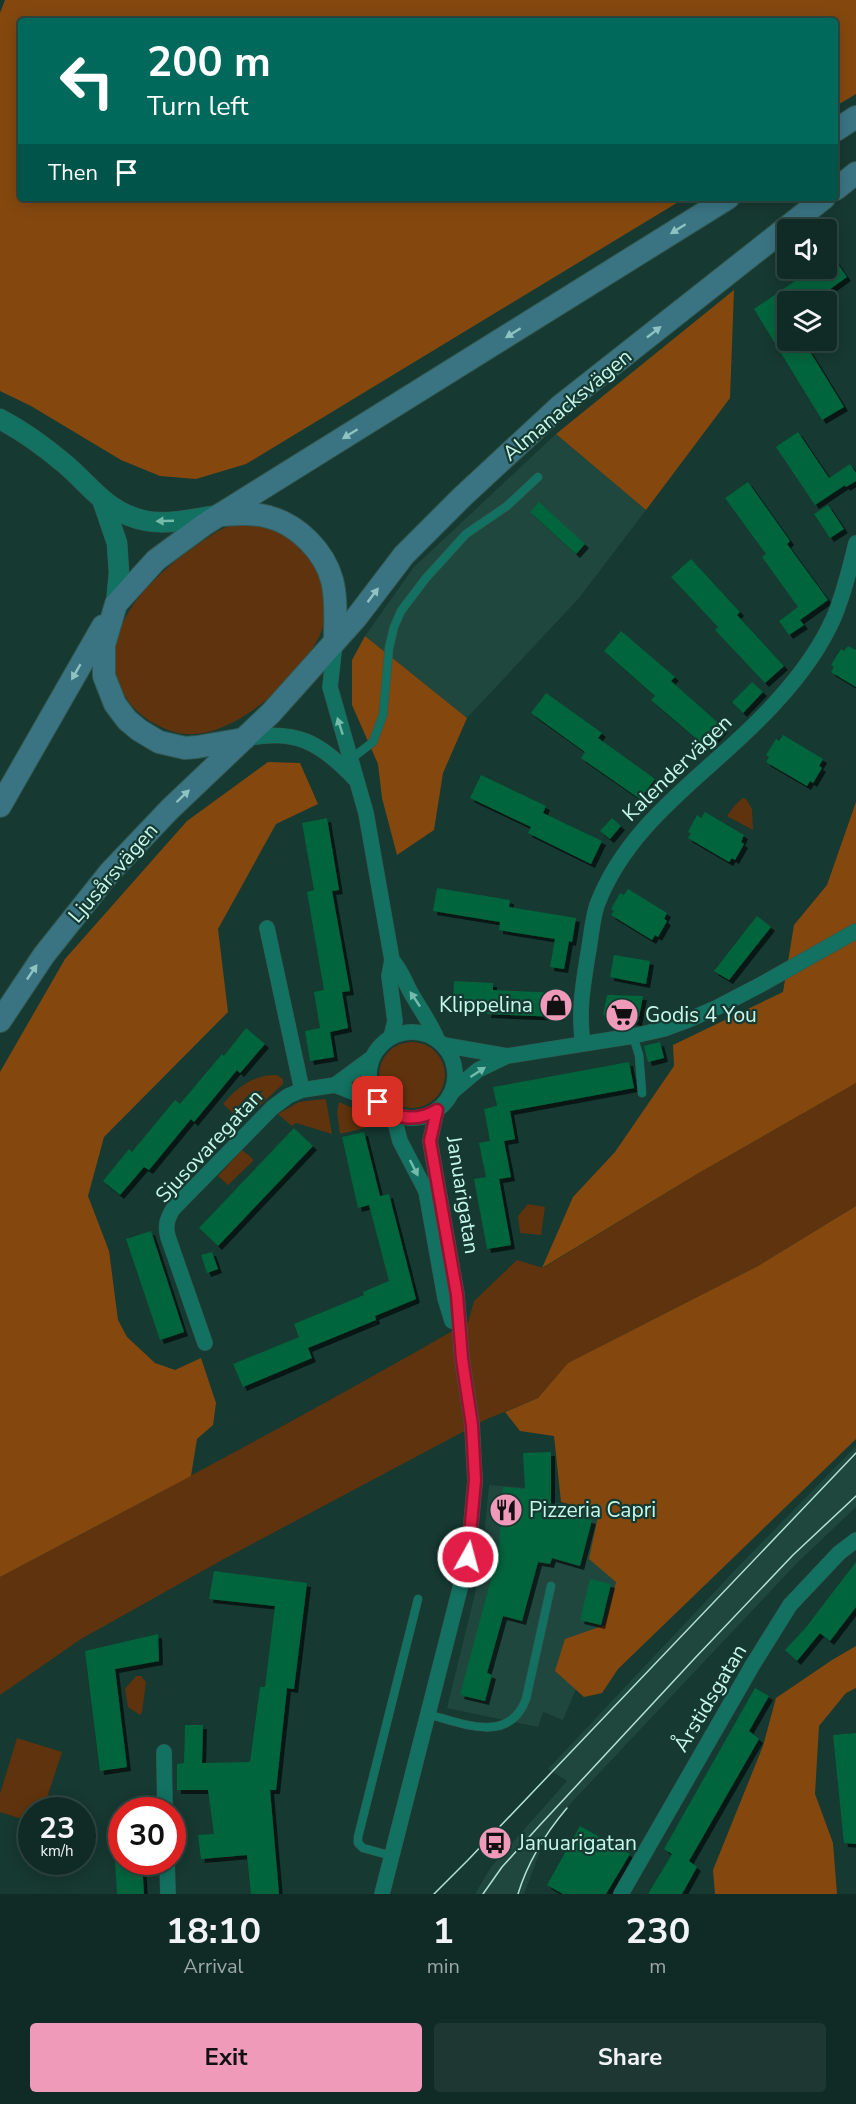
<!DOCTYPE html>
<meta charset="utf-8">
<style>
body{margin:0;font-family:"Nunito Sans",sans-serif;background:#1e3732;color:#f1f3f6;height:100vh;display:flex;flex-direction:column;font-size:22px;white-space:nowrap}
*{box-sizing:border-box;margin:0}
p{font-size:20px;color:#9ca7a7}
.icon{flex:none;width:33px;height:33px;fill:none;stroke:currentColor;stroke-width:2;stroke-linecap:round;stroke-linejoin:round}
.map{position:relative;height:1894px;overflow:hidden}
.drawer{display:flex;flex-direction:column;background:#102b25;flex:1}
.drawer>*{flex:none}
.top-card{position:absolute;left:18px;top:18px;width:820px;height:183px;border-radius:6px;box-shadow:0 3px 15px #0003,0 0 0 2px #304742;background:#00695c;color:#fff;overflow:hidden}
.controls{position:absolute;left:777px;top:219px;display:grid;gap:12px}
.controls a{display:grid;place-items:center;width:60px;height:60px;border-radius:6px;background:#102b25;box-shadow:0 3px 15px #0003,0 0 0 2px #304742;font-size:30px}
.speed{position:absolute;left:18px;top:1797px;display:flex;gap:12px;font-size:30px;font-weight:700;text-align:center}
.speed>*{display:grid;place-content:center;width:78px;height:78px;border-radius:50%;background:#102b25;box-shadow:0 3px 15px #0003,0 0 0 2px #304742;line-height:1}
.speed small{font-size:15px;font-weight:400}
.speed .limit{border:9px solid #d22;background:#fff;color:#111}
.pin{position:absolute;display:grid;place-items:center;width:51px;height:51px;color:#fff;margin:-26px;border-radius:12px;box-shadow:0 3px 9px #0006}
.me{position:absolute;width:66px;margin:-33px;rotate:7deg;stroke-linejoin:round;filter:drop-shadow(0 0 4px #0008)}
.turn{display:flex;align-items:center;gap:21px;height:126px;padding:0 30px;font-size:27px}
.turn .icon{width:78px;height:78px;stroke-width:2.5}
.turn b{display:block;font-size:42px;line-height:51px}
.then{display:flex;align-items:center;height:57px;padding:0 30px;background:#0003;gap:12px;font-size:22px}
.eta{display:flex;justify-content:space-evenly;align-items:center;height:102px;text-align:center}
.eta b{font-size:36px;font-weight:700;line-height:42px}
.primary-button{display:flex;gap:12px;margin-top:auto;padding:12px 30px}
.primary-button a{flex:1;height:69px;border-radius:6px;background:#ef9ab8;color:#111;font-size:24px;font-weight:700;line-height:69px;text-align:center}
.primary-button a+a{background:#1e3732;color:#f1f3f6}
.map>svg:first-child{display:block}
</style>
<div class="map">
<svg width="856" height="1894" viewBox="0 0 856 1894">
<defs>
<filter id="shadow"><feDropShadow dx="4" dy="4" stdDeviation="0" flood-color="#0009"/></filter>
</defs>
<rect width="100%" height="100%" fill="#163931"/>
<path fill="#20473e" d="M556 434 646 510 579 598 467 718 365 636 414 567Z
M856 1446V1507L797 1563 570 1804 546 1835 524 1894H475L491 1867 567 1781 548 1769 738 1567Z
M489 1485 527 1488 531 1497 600 1512 616 1582 605 1626 555 1671 576 1689 563 1720 543 1712 538 1727 447 1708 481 1569Z"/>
<path fill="#5f330d" d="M236 523C250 525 267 525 281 529 289 532 297 545 304 551 308 556 316 562 319 568 322 572 322 580 323 585 326 600 328 615 322 630 304 676 224 751 171 731 146 722 126 706 118 680 102 625 149 580 190 550 204 540 219 529 236 523Z
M743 798 746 799 752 809 753 830 727 816 735 805Z
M379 1075a33 33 0 1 1 66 0a33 33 0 1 1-66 0Z
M277 1075 283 1079V1084L258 1107 249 1101 258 1097 263 1090 248 1095 233 1113 223 1104C236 1088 254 1074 277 1075Z
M856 1083V1206L758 1266 568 1363 538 1398 487 1419 222 1560 81 1639 0 1695V1577C157 1494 314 1411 468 1322L474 1301 517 1260 543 1268 697 1174Z
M324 1099 326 1100 332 1134 296 1123 292 1126 278 1114 299 1102Z
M339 1102 359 1111 376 1125 340 1134 337 1112Z
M242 1150 253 1159V1161L228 1185 218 1176 219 1175Z
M528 1204 545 1207 541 1235 520 1233 518 1216Z
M136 1676H141L146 1682 142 1712 140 1715 128 1707 125 1689Z
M17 1738 62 1752 43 1810H32L31 1822 0 1812V1794Z"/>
<path fill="#84480f" d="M5 0H856V94L836 106V21H21V198H685L246 464 196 479 160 476 121 460 31 406 0 391V13Z
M734 290 730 398 646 510 556 434Z
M365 636 467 718 443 773 434 830 397 855 382 798 378 764 352 705V660Z
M268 762 300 763 318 804 276 824 218 929 228 1012 104 1137 88 1196 109 1251 118 1320 127 1337 155 1363 175 1370 201 1358 216 1403 213 1425 197 1439 191 1476 0 1577V1072L65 959 187 821Z
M856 802V1083L697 1174 542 1268 573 1197 615 1152 674 1066 673 1045 783 992 794 925 827 885Z
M856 1206V1439L618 1669 602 1693 584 1697 555 1671 565 1639 605 1625 616 1582 589 1559 599 1512 561 1502 554 1436 520 1431 505 1412 538 1398 568 1363 758 1266Z
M856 1646V1688L846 1693 819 1726 815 1794 833 1843 837 1894H715L713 1870 763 1746 776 1698 832 1660Z"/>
<path fill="#04653c" filter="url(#shadow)" d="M826 247 847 277 812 302H788V340H803L844 407 822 420 754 309 814 268H826Z
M798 432 829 478 850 464 856 473V481L846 487 845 485 815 505 776 447Z
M748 482 790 541 787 544 828 600 800 620 804 625 789 635 779 621 798 607 762 557 766 554 725 498Z
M539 502 585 544 576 554 530 512Z
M828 505 844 529 830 538 814 514Z
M691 559 740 612 737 615 784 666 765 683 715 630 718 627 671 577Z
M621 631 675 677 671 681 724 728 707 748 651 700 655 696 604 651Z
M848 646 856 650V687L831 672 834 667 831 665 841 649 844 651Z
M752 682 763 692 743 713 732 702Z
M546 693 602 733 598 738 655 779 640 799 581 758 585 752 531 713Z
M783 735 823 759 819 766 822 768 813 783 810 781 807 786 766 762 769 757 766 755 776 739 779 741Z
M481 775 546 806 543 813 602 841 591 864 528 833 531 827 470 798Z
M705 812 744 835 741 842 744 844 735 860 732 858 729 862 688 838 691 833 688 832 697 815 701 818Z
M327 818 339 890 332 891 350 991 342 992 348 1028 330 1032 334 1057 310 1061 305 1031 320 1028 314 992 324 990 307 892 314 890 302 823Z
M612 818 621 826 610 839 600 831Z
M437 888 510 900 509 907 576 918 572 942 569 941 564 969 550 967 555 939 499 930 500 922 433 911Z
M628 889 667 913 664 919 667 921 658 937 655 935 652 940 611 915 614 911 611 909 620 893 624 895Z
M757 916 771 927 729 980 714 971Z
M614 955 650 961 646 984 610 977Z
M454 981 493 983V990L561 993 560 1017 487 1014 488 1008 453 1007Z
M607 995 643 996 638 1022 603 1015Z
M246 1028 265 1044 240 1073 237 1070 194 1122 191 1119 149 1170 144 1167 120 1195 103 1181 129 1149 132 1152 175 1100 180 1104 222 1054 224 1056Z
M660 1042 664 1058 648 1062 644 1046Z
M629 1062 634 1088 510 1111 515 1139 504 1141 511 1177 499 1179 511 1245 487 1249 474 1179 486 1177 479 1143 490 1141 484 1109 497 1106 493 1087Z
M294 1128 313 1146 218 1246 199 1228Z
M364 1132 380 1196 389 1194 416 1299 375 1316 376 1320 308 1348 312 1358 243 1387 233 1364 299 1337 294 1324 364 1295 363 1292 389 1281 369 1205 358 1208 342 1137Z
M151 1231 184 1332 160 1340 126 1239Z
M212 1252 218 1269 207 1273 201 1255Z
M551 1452V1509L592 1520 580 1566 552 1558 550 1564 538 1562 522 1621 503 1616 487 1673 492 1675 485 1701 460 1695 499 1549 503 1487 525 1489 523 1453Z
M856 1562V1607L830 1641 820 1633 797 1661 785 1650 807 1626Z
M214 1571 307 1583 294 1689 287 1688 276 1790H270L279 1894H251L247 1855 201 1859 198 1835 214 1834 208 1790H177V1764L184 1763 185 1725H203L202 1763 250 1762 260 1687H265L275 1606 209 1599Z
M590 1579 611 1584 601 1625 580 1620Z
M158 1634 159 1661 115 1669 127 1767 100 1771 85 1651Z
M755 1688 769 1696 749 1731 759 1739 689 1861 697 1867 682 1894H648L672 1854 664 1849Z
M856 1733V1844L844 1843 833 1735Z
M580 1826 630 1854 606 1894H563L547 1885Z
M115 1862H142L144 1894H117Z"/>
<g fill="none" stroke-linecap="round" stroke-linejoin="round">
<defs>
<path id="service" d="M351 759 373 742 383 715 389 648 394 627 401 611 426 578 466 534 507 506 538 477
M633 1036 639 1055 642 1093
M427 1714C462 1723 509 1745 526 1699L551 1586
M392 1856 363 1848 358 1843V1837L418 1599"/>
<path id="minor" d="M335 643 330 687 366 813 392 960 389 976 395 1021 391 1037
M244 739C295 728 320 742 355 779
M267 928 302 1090
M392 960C403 973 404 981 411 993 420 1009 430 1022 437 1039
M369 1075a43 43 0 1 1 86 0a43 43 0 1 1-86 0Z
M583 1044C578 1013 583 985 588 954 591 939 592 920 597 905 630 817 715 770 775 703 798 678 821 647 834 617 844 593 850 568 856 543
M444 1045 507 1056
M335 1085 378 1102
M452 1092 478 1070 507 1056 633 1036 664 1029 688 1020 716 1008 762 984 856 931
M393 1114 400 1141 426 1191 445 1298 452 1321
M205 1343 168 1237C165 1226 167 1219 173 1209L272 1108 288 1096 302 1090 335 1085 373 1057
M164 1752 165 1810
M167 1862 168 1894
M382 1894 468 1557 475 1481 472 1424 462 1359 457 1295 430 1141 437 1110
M621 1894 752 1666 790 1605 839 1553 856 1540"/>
<path id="tertiary" d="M0 419C23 431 45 447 65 464 92 487 108 514 147 521 170 525 197 518 220 515
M103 502 117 543 119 573 116 604"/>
<path id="secondary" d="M836 130 856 117
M836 189 856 173
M223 515C238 514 253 513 269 517 298 525 324 551 332 580 337 599 335 621 335 640
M244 739 197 747 185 748 159 742 139 730 127 720 115 704 104 676V645L116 604 156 560 205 524 728 198
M0 806 103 626
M0 1021 44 955 110 872 170 809 271 713 356 618 404 555 462 497 559 407 824 198"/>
</defs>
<use href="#service" stroke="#33584f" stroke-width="9"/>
<use href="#minor" stroke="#33584f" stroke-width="16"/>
<use href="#tertiary" stroke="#33584f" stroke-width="21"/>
<use href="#secondary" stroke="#33584f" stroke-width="24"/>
<use href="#service" stroke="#127160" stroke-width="8"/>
<use href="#minor" stroke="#127160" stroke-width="15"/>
<use href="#tertiary" stroke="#127160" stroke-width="20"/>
<use href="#secondary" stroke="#3a7483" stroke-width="22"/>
<path stroke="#b2e2d5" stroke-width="1.5" d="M434 1894 468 1860 856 1453
M483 1894 502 1867 540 1825 695 1658 793 1555 856 1496
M518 1894C528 1861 545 1834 567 1808"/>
</g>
<defs><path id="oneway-solid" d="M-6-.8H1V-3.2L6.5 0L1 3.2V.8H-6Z" transform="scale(1.5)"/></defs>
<g fill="#8ec3c1">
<use href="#oneway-solid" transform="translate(678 229) rotate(148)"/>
<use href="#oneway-solid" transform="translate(654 332) rotate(-38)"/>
<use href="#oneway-solid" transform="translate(513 333) rotate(148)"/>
<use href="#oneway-solid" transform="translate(350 434) rotate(148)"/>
<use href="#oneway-solid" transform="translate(373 595) rotate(-53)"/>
<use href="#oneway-solid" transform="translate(76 672) rotate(120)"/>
<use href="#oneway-solid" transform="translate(183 796) rotate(-44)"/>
<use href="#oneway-solid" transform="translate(32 972) rotate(-56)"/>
</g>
<g fill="#75bbac">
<use href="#oneway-solid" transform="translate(165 521) rotate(178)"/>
<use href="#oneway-solid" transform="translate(340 726) rotate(-108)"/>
<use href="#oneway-solid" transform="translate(415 999) rotate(-124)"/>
<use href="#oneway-solid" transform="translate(478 1072) rotate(-33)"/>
<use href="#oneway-solid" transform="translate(414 1168) rotate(63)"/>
</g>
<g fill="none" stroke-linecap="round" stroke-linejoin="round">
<defs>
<path id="route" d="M378 1102C394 1120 417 1122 437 1110L430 1141 457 1295 462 1359 472 1425 475 1480 468 1557"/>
</defs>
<use href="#route" stroke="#92132f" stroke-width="15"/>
<use href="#route" stroke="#e11d48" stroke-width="10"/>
</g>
<defs>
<symbol id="shop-disc" viewBox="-11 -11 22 22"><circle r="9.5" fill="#ef9ab8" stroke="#163931"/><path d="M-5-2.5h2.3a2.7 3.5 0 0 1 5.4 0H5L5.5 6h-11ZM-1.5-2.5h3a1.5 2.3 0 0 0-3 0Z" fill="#111"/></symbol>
<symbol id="supermarket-disc" viewBox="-11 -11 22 22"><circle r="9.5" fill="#ef9ab8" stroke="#163931"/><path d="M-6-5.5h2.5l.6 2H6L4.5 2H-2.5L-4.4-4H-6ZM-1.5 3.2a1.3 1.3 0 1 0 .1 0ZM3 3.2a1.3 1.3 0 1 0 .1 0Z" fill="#111"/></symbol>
<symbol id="restaurant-disc" viewBox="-11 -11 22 22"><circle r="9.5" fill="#ef9ab8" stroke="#163931"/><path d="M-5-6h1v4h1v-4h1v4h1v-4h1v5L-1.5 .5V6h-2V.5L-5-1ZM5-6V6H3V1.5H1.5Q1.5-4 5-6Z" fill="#111"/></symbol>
<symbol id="bus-disc" viewBox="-11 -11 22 22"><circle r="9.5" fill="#ef9ab8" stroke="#163931"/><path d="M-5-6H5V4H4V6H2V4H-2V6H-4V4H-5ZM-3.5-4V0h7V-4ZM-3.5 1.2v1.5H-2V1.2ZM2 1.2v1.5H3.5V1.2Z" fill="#111"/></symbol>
</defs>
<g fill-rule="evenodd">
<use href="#shop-disc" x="537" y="986" width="38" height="38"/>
<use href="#supermarket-disc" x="603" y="996" width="38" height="38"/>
<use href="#restaurant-disc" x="487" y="1491" width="38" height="38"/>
<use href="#bus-disc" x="476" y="1824" width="38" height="38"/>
</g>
<g text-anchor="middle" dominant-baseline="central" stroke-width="4.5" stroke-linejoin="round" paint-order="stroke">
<g font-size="21" fill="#c6f8ea" stroke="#163931">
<text transform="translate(567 405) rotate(-40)">Almanacksvägen</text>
<text transform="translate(677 768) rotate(-44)">Kalendervägen</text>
<text transform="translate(113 873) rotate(-49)">Ljusårsvägen</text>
<text transform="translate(209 1146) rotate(-47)">Sjusovaregatan</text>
<text transform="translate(463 1195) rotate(81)">Januarigatan</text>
<text transform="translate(710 1698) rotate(-59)">Årstidsgatan</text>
</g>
<g font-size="21" fill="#c6f8ea" stroke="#163931" text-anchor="start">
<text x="533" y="1005" text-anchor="end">Klippelina</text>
<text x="645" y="1015">Godis 4 You</text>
<text x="529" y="1510">Pizzeria Capri</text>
<text x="518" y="1843">Januarigatan</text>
</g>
</g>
</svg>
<div class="controls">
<a><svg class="icon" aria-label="sound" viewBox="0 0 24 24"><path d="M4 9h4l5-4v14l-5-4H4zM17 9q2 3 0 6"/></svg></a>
<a><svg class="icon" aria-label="layers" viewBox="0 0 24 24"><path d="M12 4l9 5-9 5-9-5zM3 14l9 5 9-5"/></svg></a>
</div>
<div class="speed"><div>23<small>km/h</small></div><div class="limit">30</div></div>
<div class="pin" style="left:378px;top:1102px;background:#d93025"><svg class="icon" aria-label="arrive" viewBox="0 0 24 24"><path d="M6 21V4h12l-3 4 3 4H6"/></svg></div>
<svg class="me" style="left:468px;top:1557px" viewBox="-20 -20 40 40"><circle r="17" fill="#e11d48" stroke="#fff" stroke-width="3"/><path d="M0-11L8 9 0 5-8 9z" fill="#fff"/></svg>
<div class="top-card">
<div class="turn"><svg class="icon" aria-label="left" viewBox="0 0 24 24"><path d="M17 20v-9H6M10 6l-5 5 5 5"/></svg><div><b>200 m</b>Turn left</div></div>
<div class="then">Then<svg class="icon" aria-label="arrive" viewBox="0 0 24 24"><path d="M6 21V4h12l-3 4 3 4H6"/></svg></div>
</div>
</div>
<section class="drawer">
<div class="eta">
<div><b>18:10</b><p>Arrival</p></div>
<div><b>1</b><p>min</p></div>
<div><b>230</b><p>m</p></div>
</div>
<div class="primary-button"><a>Exit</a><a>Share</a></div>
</section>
